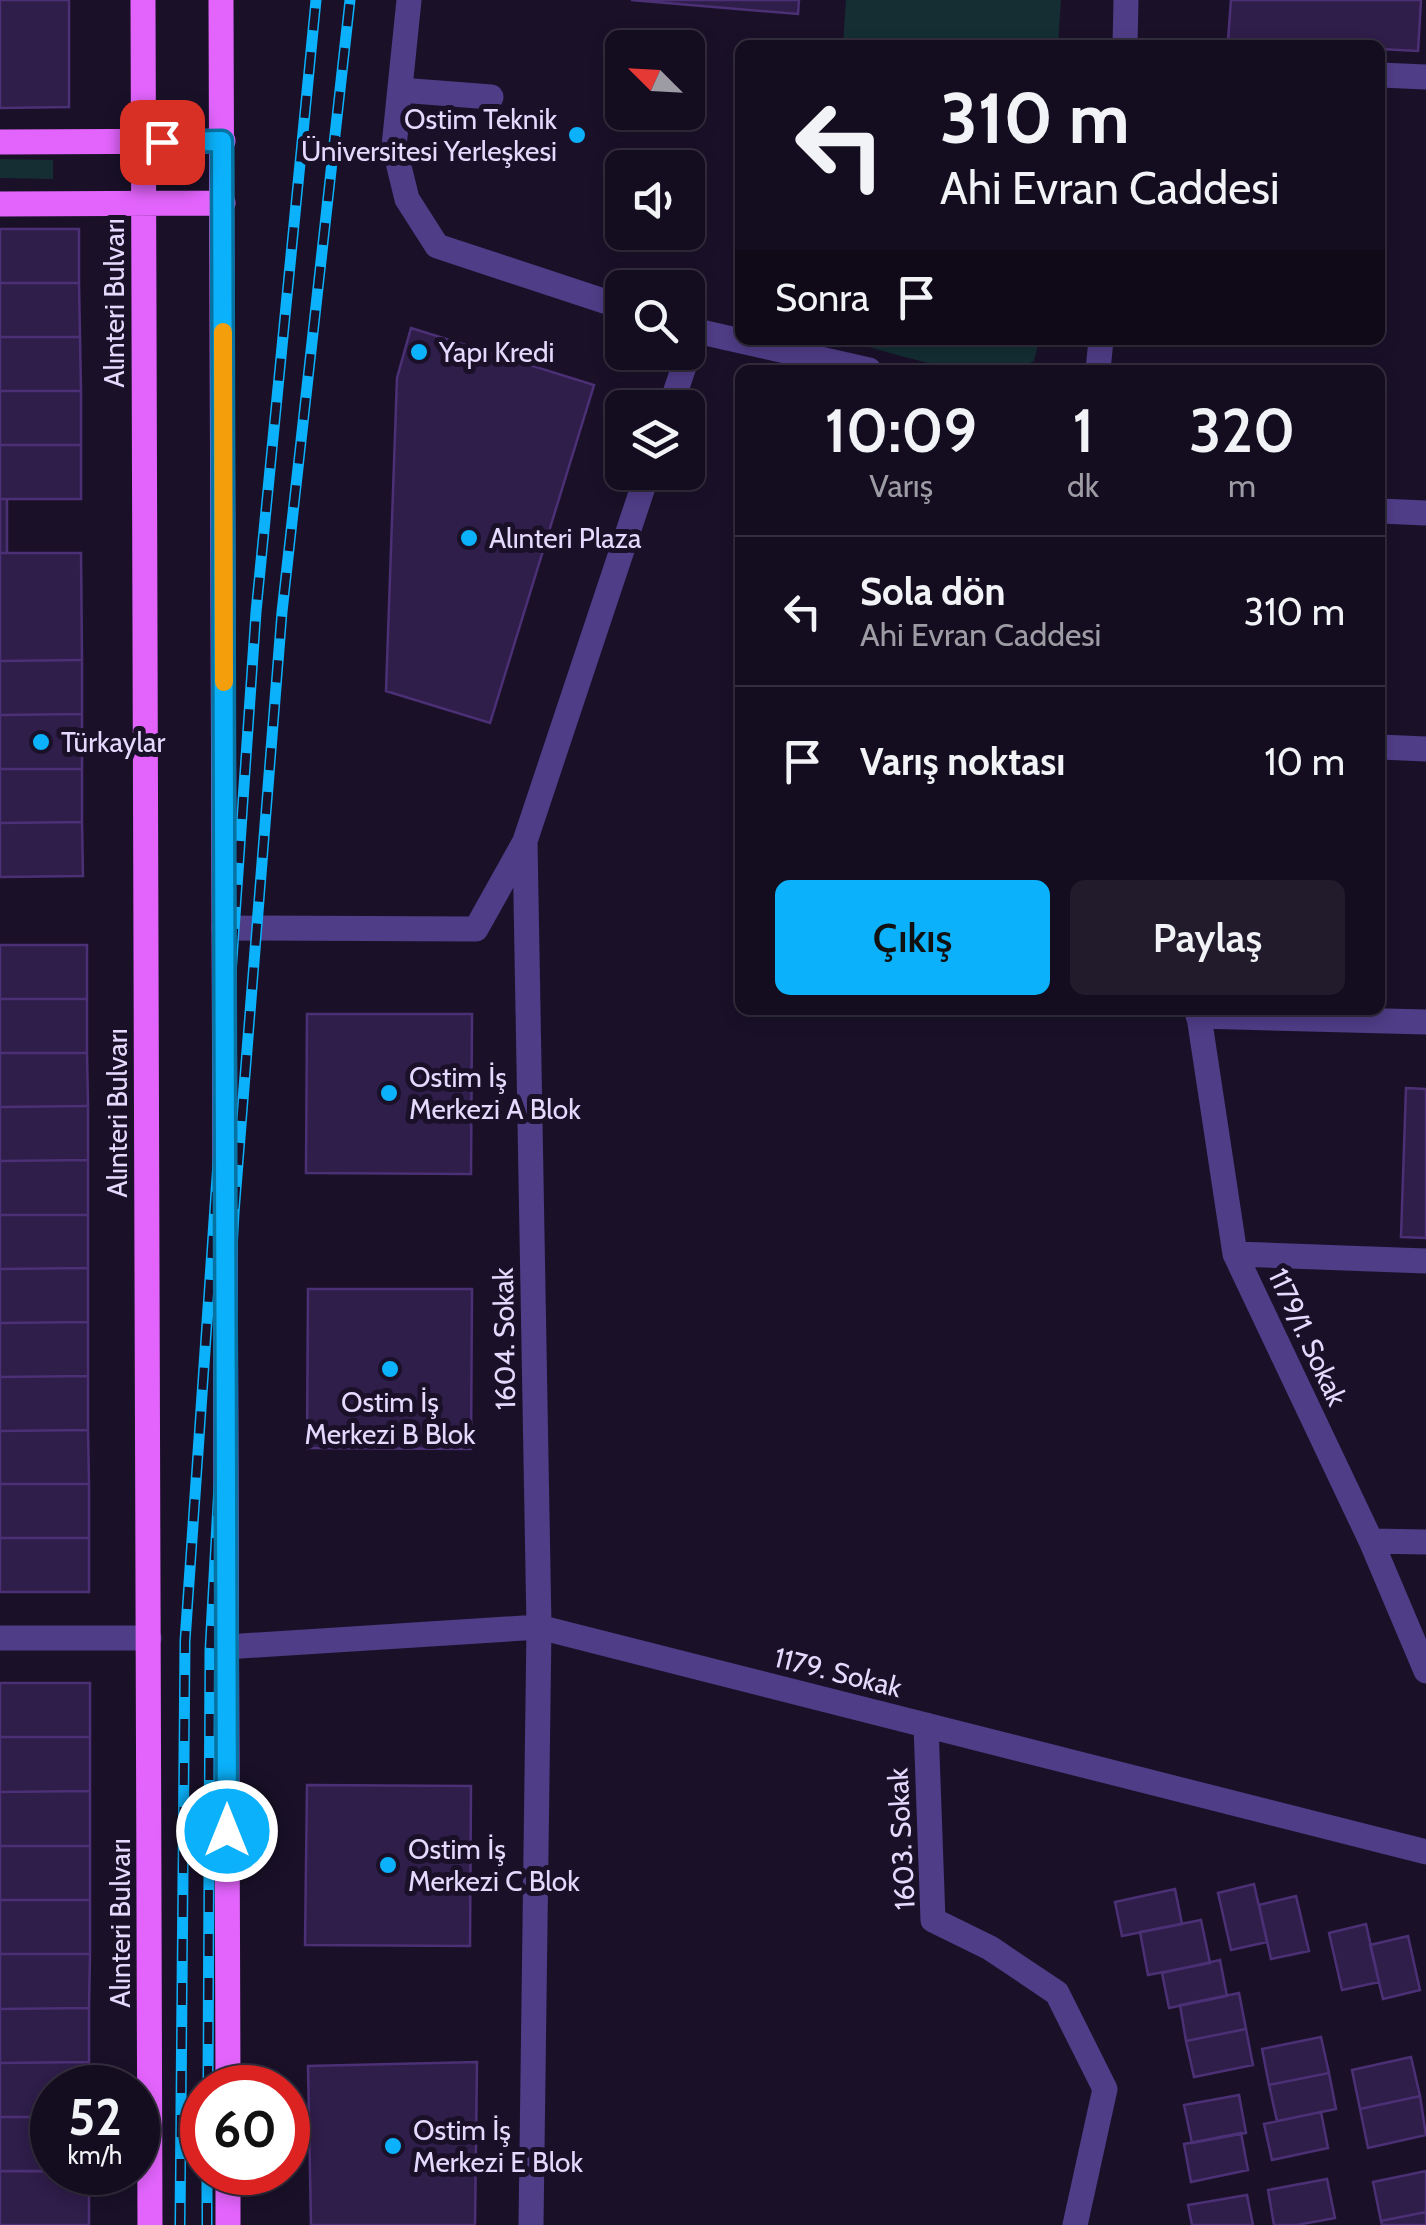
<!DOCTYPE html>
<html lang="tr">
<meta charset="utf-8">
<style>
body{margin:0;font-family:Cabin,sans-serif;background:#211b2c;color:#f1f3f6;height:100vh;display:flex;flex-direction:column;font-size:38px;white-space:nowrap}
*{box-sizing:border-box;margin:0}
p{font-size:32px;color:#9d9ca4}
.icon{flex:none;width:55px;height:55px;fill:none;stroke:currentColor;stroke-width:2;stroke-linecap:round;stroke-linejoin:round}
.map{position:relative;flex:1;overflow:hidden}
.sheet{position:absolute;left:735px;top:365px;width:650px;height:650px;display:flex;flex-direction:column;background:#140d1f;border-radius:15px;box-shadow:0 5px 15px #0003,0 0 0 2px #332d3d}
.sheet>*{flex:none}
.hud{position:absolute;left:735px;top:40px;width:650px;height:305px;border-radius:15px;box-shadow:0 5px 15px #0003,0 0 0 2px #332d3d;background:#140d1f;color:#f1f3f6;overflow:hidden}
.needle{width:65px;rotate:294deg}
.buttons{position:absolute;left:605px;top:30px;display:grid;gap:20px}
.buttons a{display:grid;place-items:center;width:100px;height:100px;border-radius:15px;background:#140d1f;box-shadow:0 5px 15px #0003,0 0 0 2px #332d3d;font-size:50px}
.speed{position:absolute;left:30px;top:2065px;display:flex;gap:20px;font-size:50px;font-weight:700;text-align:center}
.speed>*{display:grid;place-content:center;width:130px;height:130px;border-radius:50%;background:#140d1f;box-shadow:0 5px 15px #0003,0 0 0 2px #332d3d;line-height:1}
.speed small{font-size:25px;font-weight:400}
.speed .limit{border:15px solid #d22;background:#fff;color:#111}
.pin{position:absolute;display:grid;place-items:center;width:85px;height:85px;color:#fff;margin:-42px;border-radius:20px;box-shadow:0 5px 15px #0006}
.me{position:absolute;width:110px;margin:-55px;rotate:0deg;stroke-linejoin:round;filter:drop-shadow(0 0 8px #0008)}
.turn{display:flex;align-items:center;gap:35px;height:210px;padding:0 40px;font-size:45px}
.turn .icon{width:130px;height:130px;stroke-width:2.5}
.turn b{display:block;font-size:70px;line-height:85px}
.then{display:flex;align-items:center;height:95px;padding:0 40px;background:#0003;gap:20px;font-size:38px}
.eta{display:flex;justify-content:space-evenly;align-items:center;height:170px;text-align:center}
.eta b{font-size:60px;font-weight:600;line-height:70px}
.button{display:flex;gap:20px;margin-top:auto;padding:20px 40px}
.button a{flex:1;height:115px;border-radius:15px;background:#0bb1fa;color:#111;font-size:40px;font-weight:600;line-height:115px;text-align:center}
.button a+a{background:#211b2c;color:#f1f3f6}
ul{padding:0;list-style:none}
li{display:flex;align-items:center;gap:30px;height:150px;padding:0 40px;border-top:2px solid #332d3d}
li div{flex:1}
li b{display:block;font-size:38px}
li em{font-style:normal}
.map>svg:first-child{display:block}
</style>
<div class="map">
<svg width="1426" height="2225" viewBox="0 0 1426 2225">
<rect width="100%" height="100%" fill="#1a1129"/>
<path fill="#142e33" d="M846 0H1061L1058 45H843Z
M0 159 53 160V179L0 178Z
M844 340H1039L1034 361C985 387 894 353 844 340Z"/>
<path fill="#2f1d4a" stroke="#4c3075" stroke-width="2.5" d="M0 0H69V107L0 108Z
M631 0H799L798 14Z
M1231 0H1421L1418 51 1380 49V45L1228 40Z
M0 229H79V283H0Z
M0 283H79L80 337H0Z
M411 328 594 385 490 723 386 691 397 378Z
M0 337H80L81 391H0Z
M0 391H81V445H0Z
M0 445H81V499H0Z
M0 499H7V553H0Z
M0 553H81L82 660 0 661Z
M82 660V714L0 715V661Z
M82 714V769H0V715Z
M0 769H82V822L0 823Z
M82 822 83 876 0 877V823Z
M0 945H87V999H0Z
M0 999H87V1053H0Z
M307 1014H472L471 1174 306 1173Z
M0 1053H87L88 1106 0 1107Z
M1406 1088 1426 1089V1238L1401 1237Z
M88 1106V1160L0 1161V1107Z
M88 1160V1215H0V1161Z
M0 1215H88V1268L0 1269Z
M88 1268V1322L0 1323V1269Z
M308 1289H472L471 1449 307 1448Z
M88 1322V1376L0 1377V1323Z
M88 1376V1430L0 1431V1377Z
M88 1430 89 1484H0V1431Z
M0 1484H89V1538H0Z
M0 1538H89V1592H0Z
M0 1683H90V1737H0Z
M0 1737H90V1791L0 1792Z
M307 1785 471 1786 470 1946 305 1945Z
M90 1791V1846H0V1792Z
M0 1846H90V1900H0Z
M1254 1884 1267 1942 1231 1950 1218 1893Z
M1175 1889 1182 1924 1122 1936 1115 1902Z
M1296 1896 1309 1951 1271 1959 1259 1905Z
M0 1900H90V1954H0Z
M1201 1920 1210 1963 1148 1975 1140 1932Z
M1366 1924 1379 1982 1342 1990 1329 1933Z
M1408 1936 1420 1990 1383 1999 1370 1945Z
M0 1954H90L89 2008 0 2009Z
M1220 1960 1227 1996 1169 2008 1162 1973Z
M1239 1993 1246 2029 1186 2041 1180 2005Z
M89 2008V2062L0 2063V2009Z
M1246 2029 1253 2065 1194 2077 1186 2041Z
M1321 2037 1329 2073 1269 2085 1262 2049Z
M1411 2057 1420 2096 1360 2109 1352 2070Z
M89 2062V2088H52V2117H0V2063Z
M477 2062 475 2225H311L308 2066Z
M1329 2073 1336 2109 1277 2121 1269 2085Z
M1239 2095 1246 2133 1192 2143 1184 2105Z
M1420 2096 1426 2135 1368 2148 1360 2109Z
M1321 2112 1328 2148 1272 2160 1264 2124Z
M0 2117H52V2171H0Z
M1241 2133 1248 2170 1191 2182 1184 2144Z
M0 2171 89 2172V2225H0Z
M1426 2171V2212L1381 2221 1373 2182Z
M1327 2179 1335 2218 1297 2225H1274L1268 2190Z
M1247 2195 1253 2225H1192L1188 2205Z
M1426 2212V2225H1382L1381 2221Z"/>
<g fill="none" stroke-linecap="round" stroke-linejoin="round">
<path stroke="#4f3d87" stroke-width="25" d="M409 0 394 146 407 199 437 246 622 307
M1125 45 1126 0
M1380 75 1426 77
M400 90 491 97
M688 329 869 370
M1098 370 1101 340
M670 408 696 331
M1380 511 1426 513
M1380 747 1426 749
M224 928 476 929 524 843
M1198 1010 1235 1254 1371 1541 1426 1671
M1198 1016 1426 1022
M1235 1254 1426 1261
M1371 1541 1426 1542
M0 1638H149
M226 1647 539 1627 1426 1852
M926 1725 933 1920 990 1948 1057 1993 1105 2089 1075 2225
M531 2225 539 1627 525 841 648 472"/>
<path stroke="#e264fc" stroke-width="25" d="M143 0 150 2225
M221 0 228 2088
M0 142 223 141
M0 204 223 203
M228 2172V2225"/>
<defs>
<path id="rail" d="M208 2088 210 1650 234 1213 282 612 350 0
M180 2225 185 1641 256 612 316 0
M207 2225V2172"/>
</defs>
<use href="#rail" stroke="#0bb1fa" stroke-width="11"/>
<use href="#rail" stroke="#1a1129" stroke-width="8" stroke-dasharray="22" stroke-linecap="butt"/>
</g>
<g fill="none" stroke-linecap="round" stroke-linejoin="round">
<defs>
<path id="route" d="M162 142 222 141 227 1831"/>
</defs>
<use href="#route" stroke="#0773a2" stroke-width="25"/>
<use href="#route" stroke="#0bb1fa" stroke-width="18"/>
<path stroke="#f59e0b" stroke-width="18" d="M223 332 224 682"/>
</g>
<g fill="#0bb1fa" stroke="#1a1129" stroke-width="4">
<circle cx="577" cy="135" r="10"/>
<circle cx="419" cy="352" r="10"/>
<circle cx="469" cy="538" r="10"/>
<circle cx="41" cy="742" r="10"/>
<circle cx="389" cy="1093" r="10"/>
<circle cx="390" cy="1369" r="10"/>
<circle cx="388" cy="1865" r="10"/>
<circle cx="393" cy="2146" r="10"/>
</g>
<g text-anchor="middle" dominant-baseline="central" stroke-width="10" stroke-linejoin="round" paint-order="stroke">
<g font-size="28" fill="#e5dafe" stroke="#1a1129" text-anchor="start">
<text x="557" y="119" text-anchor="end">Ostim Teknik<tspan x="557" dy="32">Üniversitesi Yerleşkesi</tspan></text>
<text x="439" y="352">Yapı Kredi</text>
<text x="489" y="538">Alınteri Plaza</text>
<text x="61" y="742">Türkaylar</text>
<text x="409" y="1077">Ostim İş<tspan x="409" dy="32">Merkezi A Blok</tspan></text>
<text x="390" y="1402" text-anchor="middle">Ostim İş<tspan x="390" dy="32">Merkezi B Blok</tspan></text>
<text x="408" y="1849">Ostim İş<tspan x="408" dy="32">Merkezi C Blok</tspan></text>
<text x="413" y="2130">Ostim İş<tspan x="413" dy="32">Merkezi E Blok</tspan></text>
</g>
<g font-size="28" fill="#e5dafe" stroke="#1a1129">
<text transform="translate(114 303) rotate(-90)">Alınteri Bulvarı</text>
<text transform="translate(117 1113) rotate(-90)">Alınteri Bulvarı</text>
<text transform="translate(1308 1337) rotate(65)">1179/1. Sokak</text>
<text transform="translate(504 1339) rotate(-91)">1604. Sokak</text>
<text transform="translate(838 1672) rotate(14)">1179. Sokak</text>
<text transform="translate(901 1839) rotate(-93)">1603. Sokak</text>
<text transform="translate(120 1923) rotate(-90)">Alınteri Bulvarı</text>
</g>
</g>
</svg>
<div class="buttons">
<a><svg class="needle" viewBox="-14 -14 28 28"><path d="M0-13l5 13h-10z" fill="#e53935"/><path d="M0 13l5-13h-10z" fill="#9d9ca4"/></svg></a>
<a><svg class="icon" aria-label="sound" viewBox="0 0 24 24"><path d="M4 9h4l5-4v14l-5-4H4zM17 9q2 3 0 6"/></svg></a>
<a><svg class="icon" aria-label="search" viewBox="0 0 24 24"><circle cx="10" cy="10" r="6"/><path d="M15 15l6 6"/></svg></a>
<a><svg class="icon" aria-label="layers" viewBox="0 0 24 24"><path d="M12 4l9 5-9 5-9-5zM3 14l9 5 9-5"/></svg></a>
</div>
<div class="speed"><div>52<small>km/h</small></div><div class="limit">60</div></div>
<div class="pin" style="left:162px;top:142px;background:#d93025"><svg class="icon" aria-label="arrive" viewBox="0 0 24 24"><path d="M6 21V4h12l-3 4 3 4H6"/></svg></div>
<svg class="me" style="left:227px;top:1831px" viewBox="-20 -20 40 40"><circle r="17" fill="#0bb1fa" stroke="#fff" stroke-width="3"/><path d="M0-11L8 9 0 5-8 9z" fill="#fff"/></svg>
<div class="hud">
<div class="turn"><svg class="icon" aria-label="left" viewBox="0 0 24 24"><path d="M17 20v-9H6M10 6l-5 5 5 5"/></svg><div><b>310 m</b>Ahi Evran Caddesi</div></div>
<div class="then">Sonra<svg class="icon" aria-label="arrive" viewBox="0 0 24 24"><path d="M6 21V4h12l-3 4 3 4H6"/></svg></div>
</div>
<section class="sheet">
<div class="eta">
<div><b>10:09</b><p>Varış</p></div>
<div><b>1</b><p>dk</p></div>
<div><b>320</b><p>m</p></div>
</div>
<ul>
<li><svg class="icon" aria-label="left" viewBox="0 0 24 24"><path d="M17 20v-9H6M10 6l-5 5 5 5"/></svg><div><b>Sola dön</b><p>Ahi Evran Caddesi</p></div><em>310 m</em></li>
<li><svg class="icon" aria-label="arrive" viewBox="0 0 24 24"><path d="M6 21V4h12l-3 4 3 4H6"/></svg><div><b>Varış noktası</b></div><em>10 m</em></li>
</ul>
<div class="button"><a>Çıkış</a><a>Paylaş</a></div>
</section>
</div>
